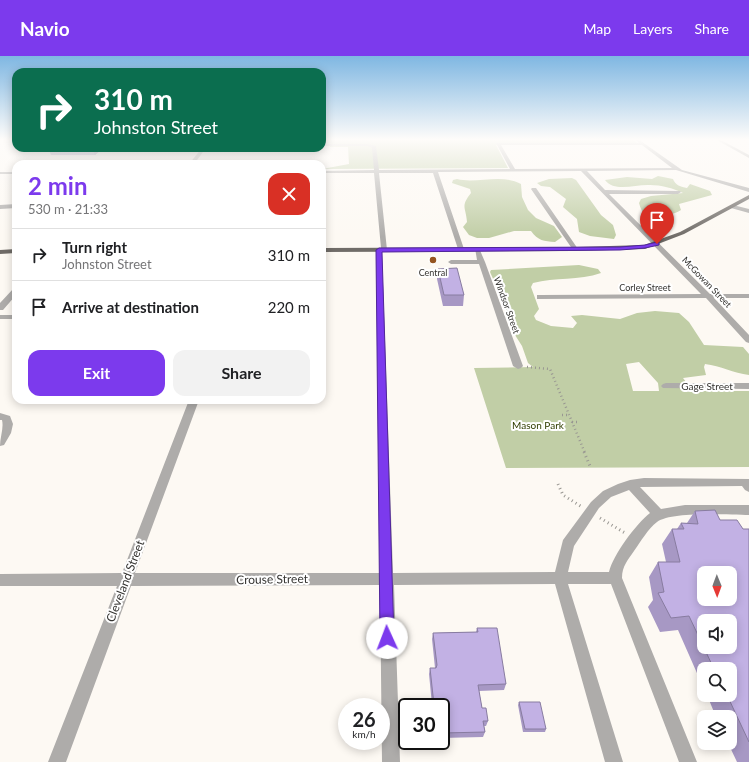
<!DOCTYPE html>
<meta charset="utf-8">
<style>
body{margin:0;font-family:Lato,sans-serif;background:#f2f2f2;color:#202124;height:100vh;display:flex;flex-direction:column;font-size:15px;white-space:nowrap}
*{box-sizing:border-box;margin:0}
p{font-size:13px;color:#757577}
.icon{flex:none;width:22px;height:22px;fill:none;stroke:currentColor;stroke-width:2;stroke-linecap:round;stroke-linejoin:round}
.map{position:relative;flex:1;overflow:hidden}
.details{position:absolute;left:12px;top:104px;width:314px;height:244px;display:flex;flex-direction:column;background:#fff;border-radius:12px;box-shadow:0 2px 10px #0003}
.details>*{flex:none}
.hud{position:absolute;left:12px;top:12px;width:314px;height:84px;border-radius:12px;box-shadow:0 2px 10px #0003;background:#0b6e4f;color:#fff;overflow:hidden}
.needle{width:26px;rotate:179deg}
.controls{position:absolute;left:697px;top:510px;display:grid;gap:8px}
.controls a{display:grid;place-items:center;width:40px;height:40px;border-radius:8px;background:#fff;box-shadow:0 2px 10px #0003;font-size:20px}
.speed{position:absolute;left:338px;top:642px;display:flex;gap:8px;font-size:20px;font-weight:700;text-align:center}
.speed>*{display:grid;place-content:center;width:52px;height:52px;border-radius:50%;background:#fff;box-shadow:0 2px 10px #0003;line-height:1}
.speed small{font-size:10px;font-weight:400}
.speed .limit{border:2px solid #111;border-radius:6px;background:#fff;color:#111}
.pin{position:absolute;display:grid;place-items:center;width:34px;height:34px;color:#fff;margin:-41px -17px;border-radius:50% 50% 50% 0;rotate:-45deg;box-shadow:0 0 4px #0007}
.pin .icon{rotate:45deg}
.me{position:absolute;width:44px;margin:-22px;rotate:358deg;stroke-linejoin:round;filter:drop-shadow(0 0 3px #0008)}
.turn{display:flex;align-items:center;gap:14px;height:84px;padding:0 16px;font-size:18px}
.turn .icon{width:52px;height:52px;stroke-width:2.5}
.turn b{display:block;font-size:28px;line-height:34px}
.round{display:grid;place-items:center;flex:none;width:42px;height:42px;border-radius:12px;background:#f2f2f2}
.head{display:flex;align-items:center;justify-content:space-between;height:68px;padding:0 16px}
h1{font-size:24px;font-weight:700;line-height:30px;color:#7c3aed}
.cta{display:flex;gap:8px;margin-top:auto;padding:8px 16px}
.cta a{flex:1;height:46px;border-radius:12px;background:#7c3aed;color:#fff;font-size:16px;font-weight:700;line-height:46px;text-align:center}
.cta a+a{background:#f2f2f2;color:#202124}
ul{padding:0;list-style:none}
li{display:flex;align-items:center;gap:12px;height:52px;padding:0 16px;border-top:1px solid #e0e0e0}
li div{flex:1}
li b{display:block;font-size:15px}
li em{font-style:normal}
header{display:flex;align-items:center;gap:24px;box-sizing:border-box;height:56px;padding:0 20px;background:#7c3aed;color:#fff}
header strong{font-size:19px}
nav{display:flex;gap:22px;margin-inline-start:auto;font-size:14px}
.map>svg:first-child{display:block}
</style>
<header>
<strong>Navio</strong>
<nav><a>Map</a><a>Layers</a><a>Share</a></nav>
</header>
<div class="map">
<svg width="749" height="706" viewBox="0 0 749 706">
<rect width="100%" height="100%" fill="#fdf9f3"/>
<path fill="#c1cea6" fill-rule="evenodd" d="M322 83H632L640 89H496L508 112 322 113 349 108 348 91H330V89L322 88Z
M658 120 673 123C675 129 681 131 687 132L690 128 710 135 712 139 679 148 681 154C677 157 673 157 669 159 654 164 644 166 639 147L641 143 651 140 683 137C673 132 661 129 650 129 636 128 615 137 605 124L627 121 652 123Z
M572 122 576 124 601 159 613 169 616 179 614 183 590 180 579 176 577 163 563 151 566 143 550 131 541 130 537 127 549 123Z
M457 123C477 128 501 117 521 128L522 141 528 154 536 162 554 170 562 181 555 186C544 185 538 185 531 175H514L489 182H477L469 179 463 171 467 166C466 151 460 151 471 137L470 133 452 127 453 124Z
M579 209 598 213 601 217C579 225 555 221 533 227L531 231 539 253 534 260 536 264 551 270 573 272 577 267 571 260 582 259 620 263 637 257 655 255 679 257 689 266 704 289 743 291 749 298V319C733 317 721 310 705 308L704 311 706 319 683 322 693 335H749V411L506 412 474 312 533 311 528 307 522 290 515 279 504 247 490 216 491 214ZM639 306 658 327 659 335H633L626 308Z"/>
<g fill="none" stroke-linecap="round" stroke-linejoin="round">
<path stroke="#999792" stroke-width="2.5" stroke-dasharray="1 3" stroke-linecap="butt" d="M527 311 550 313 585 397
M562 359H569
M572 366H580"/>
<path stroke="#999792" stroke-width="3" stroke-dasharray="1 3.5" stroke-linecap="butt" d="M584 396 590 410
M558 428 563 439 582 451
M600 462 625 477"/>
<path fill="#aeacaa" fill-rule="evenodd" d="M638 83 682 114 749 132V136L676 114 587 115 605 134 680 135 681 136 678 138H609L710 238H749V242H714L749 279V287L746 286 706 242 537 243V239H540L701 238 581 115 438 116 464 193 461 195 458 193 433 117H379L387 194 382 196 393 517 555 516 563 484 591 446 603 435 618 428 630 424 644 422 749 423V436L745 434 742 430 640 431 661 453 685 449H749V459C729 459 672 455 657 466 648 473 641 485 634 495 628 504 622 510 622 522L697 706H679L611 528H568L623 706H605L555 528 394 529 400 706H382L380 529 131 530 66 706H48L117 530H0V518L122 517 189 344H199L135 517H380L376 194 381 192 374 117H322V115L374 114 372 92 368 90H322V88H368L376 90 379 114 510 113 496 87H639L636 84ZM501 89H642L672 112 515 113ZM629 434 650 457C636 468 613 499 609 516H568L574 490 599 452 611 441Z
M715 83H719L749 99V102Z
M202 92H206L194 108H189Z
M0 116H16V118H0Z
M532 132H536L578 193 577 194H573L531 133Z
M16 148V152L0 153V149Z
M733 149 749 153V157L731 152 730 151Z
M475 192H479L485 206 523 310 521 312 518 313 513 310 479 208H451L448 206 451 204H477Z
M13 233H16V239L3 254H0V247Z
M0 259H16V263H0Z
M666 327H749V333L663 332 661 330 663 328Z
M0 357 10 360 13 368 11 377 4 389 0 390C0 381 4 372 2 364H0Z"/>
<path fill="#706c68" fill-rule="evenodd" d="M749 139V143L684 178 645 193 575 195 322 196V192L575 191 644 189 680 176Z
M16 193V197L0 198V194Z"/>
</g>
<path fill="#a798c4" d="M48 92H103L95 99H51Z
M438 213 464 239 463 250H443L437 223Z
M695 455 743 473H749V706H737L728 687H730V661H716L707 639H730V613H704V633L678 574 660 576 648 551 653 544 649 521 658 506H666L662 488 672 473H677L681 467H687Z
M477 572 506 628 504 634 479 635 482 652 488 665 486 670H484L485 676 483 681 441 682V651H431L432 649 429 618 430 612H435L432 583 433 577 476 576Z
M519 646 546 673 545 676H523L518 649Z"/>
<path fill="#887ca0" d="M92 92H103L95 99Z"/>
<path fill="#c2b1e4" stroke="#887ca0" fill-rule="evenodd" d="M457 212 464 239H444L438 213Z
M715 454 720 464H737L743 473H749V686L727 639H730V613H714L689 560 671 562 658 537 664 536 658 506H680L672 473H684L681 467 698 468 695 455ZM704 517H730V543H704ZM704 565H730V591H704Z
M477 572H497L506 628 478 629 482 652H486L488 665H483L485 676 443 677 442 675H441V651H432L431 649H434L430 612H436L437 609 433 577 478 576Z
M519 646H540L546 673H525Z"/>
<linearGradient id="sky" x2="0" y2="1"><stop stop-color="#7fb7e2"/><stop offset="0.46" stop-color="#fefcfa"/><stop offset="1" stop-color="#fefcfa" stop-opacity="0"/></linearGradient>
<rect width="749" height="181" fill="url(#sky)"/>
<path fill="#7c3aed" stroke="#51269a" d="M657 186H659V189L645 192 620 194 382 196 394 582 392 587 387 589 382 587 380 582 376 194 379 192 620 191 645 189Z"/>
<circle fill="#955420" stroke="#fff" stroke-width="1.5" cx="433" cy="204" r="4"/>
<g text-anchor="middle" dominant-baseline="central" stroke-width="4" stroke-linejoin="round" paint-order="stroke">
<g font-size="9" fill="#343330" stroke="#fff">
<text x="433" y="216">Central</text>
</g>
<g font-size="9" fill="#343330" stroke="#fff">
<text transform="translate(707 226) rotate(46)">McGowan Street</text>
<text x="645" y="231">Corley Street</text>
<text transform="translate(507 249) rotate(70)">Windsor Street</text>
</g>
<g font-size="10" fill="#343330" stroke="#fff">
<text x="707" y="330">Gage Street</text>
</g>
<g font-size="10" fill="#303d00" stroke="#fff">
<text x="538" y="369">Mason Park</text>
</g>
<g font-size="12" fill="#343330" stroke="#fff">
<text transform="translate(272 523) rotate(-1)">Crouse Street</text>
<text transform="translate(125 525) rotate(-69)">Cleveland Street</text>
</g>
</g>
</svg>
<div class="controls">
<a><svg class="needle" viewBox="-14 -14 28 28"><path d="M0-13l5 13h-10z" fill="#e53935"/><path d="M0 13l5-13h-10z" fill="#757577"/></svg></a>
<a><svg class="icon" aria-label="sound" viewBox="0 0 24 24"><path d="M4 9h4l5-4v14l-5-4H4zM17 9q2 3 0 6"/></svg></a>
<a><svg class="icon" aria-label="search" viewBox="0 0 24 24"><circle cx="10" cy="10" r="6"/><path d="M15 15l6 6"/></svg></a>
<a><svg class="icon" aria-label="layers" viewBox="0 0 24 24"><path d="M12 4l9 5-9 5-9-5zM3 14l9 5 9-5"/></svg></a>
</div>
<div class="speed"><div>26<small>km/h</small></div><div class="limit">30</div></div>
<div class="pin" style="left:657px;top:188px;background:#d93025"><svg class="icon" aria-label="arrive" viewBox="0 0 24 24"><path d="M6 21V4h12l-3 4 3 4H6"/></svg></div>
<svg class="me" style="left:387px;top:582px" viewBox="-20 -20 40 40"><circle r="19" fill="#fff"/><path d="M0-13L10 11 0 6-10 11z" fill="#7c3aed"/></svg>
<div class="hud">
<div class="turn"><svg class="icon" aria-label="right" viewBox="0 0 24 24"><path d="M7 20v-9h11M14 6l5 5-5 5"/></svg><div><b>310 m</b>Johnston Street</div></div>
</div>
<section class="details">
<div class="head"><div><h1>2 min</h1><p>530 m · 21:33</p></div><a class="round" style="background:#d93025;color:#fff"><svg class="icon" aria-label="close" viewBox="0 0 24 24"><path d="M6 6l12 12M18 6L6 18"/></svg></a></div>
<ul>
<li><svg class="icon" aria-label="right" viewBox="0 0 24 24"><path d="M7 20v-9h11M14 6l5 5-5 5"/></svg><div><b>Turn right</b><p>Johnston Street</p></div><em>310 m</em></li>
<li><svg class="icon" aria-label="arrive" viewBox="0 0 24 24"><path d="M6 21V4h12l-3 4 3 4H6"/></svg><div><b>Arrive at destination</b></div><em>220 m</em></li>
</ul>
<div class="cta"><a>Exit</a><a>Share</a></div>
</section>
</div>
